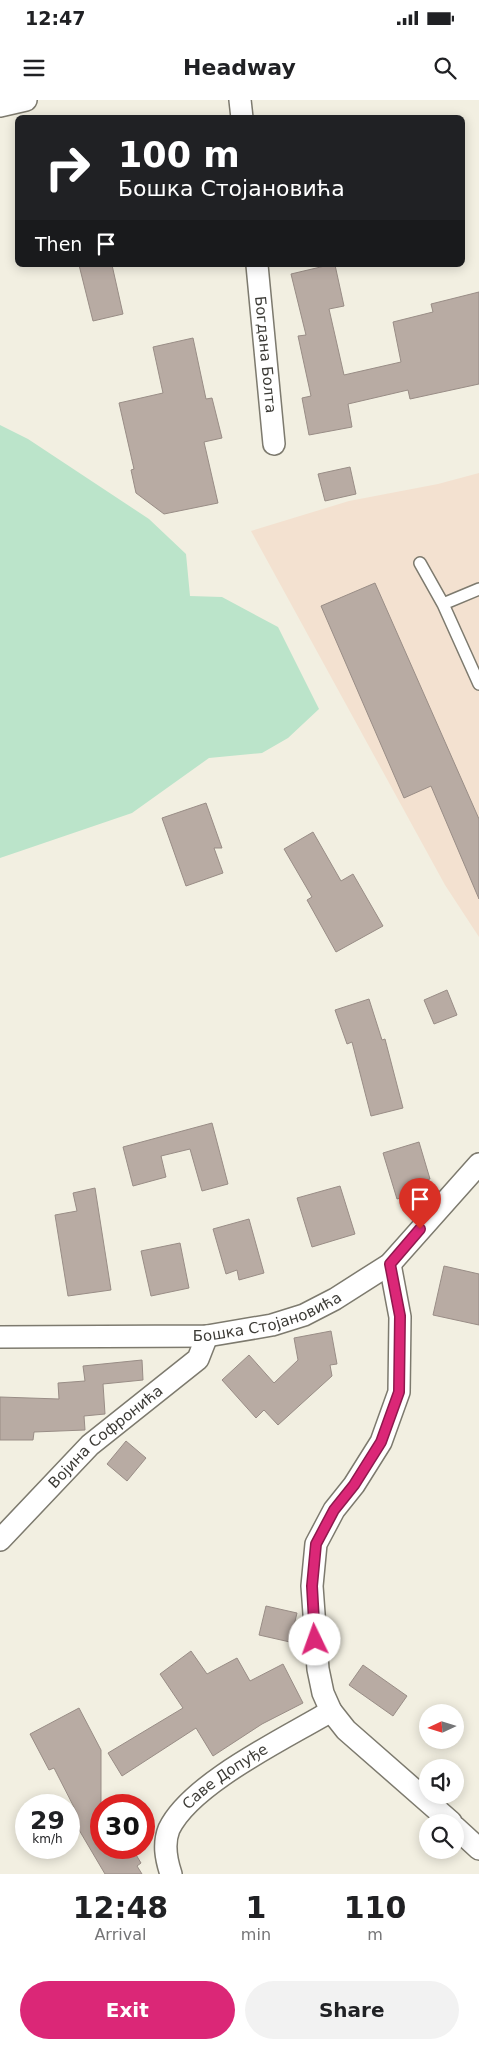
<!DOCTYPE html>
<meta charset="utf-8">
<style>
body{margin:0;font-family:"DejaVu Sans",sans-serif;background:#f2f2f2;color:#202124;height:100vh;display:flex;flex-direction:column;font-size:19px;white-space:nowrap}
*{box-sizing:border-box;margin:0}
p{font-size:16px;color:#757577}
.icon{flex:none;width:28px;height:28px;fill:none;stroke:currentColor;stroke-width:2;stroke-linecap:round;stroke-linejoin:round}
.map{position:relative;height:1774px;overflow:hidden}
.details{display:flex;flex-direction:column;background:#fff;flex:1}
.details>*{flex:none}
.banner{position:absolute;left:15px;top:15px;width:450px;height:152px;border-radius:8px;box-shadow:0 2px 12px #0003;background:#202124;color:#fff;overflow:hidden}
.needle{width:32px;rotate:266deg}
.tools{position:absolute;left:419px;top:1604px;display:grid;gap:10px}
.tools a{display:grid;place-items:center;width:45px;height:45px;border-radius:50%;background:#fff;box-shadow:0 2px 12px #0003;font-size:25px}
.speed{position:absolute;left:15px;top:1694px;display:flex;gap:10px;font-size:25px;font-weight:700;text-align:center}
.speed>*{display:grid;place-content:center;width:65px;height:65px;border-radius:50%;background:#fff;box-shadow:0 2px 12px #0003;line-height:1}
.speed small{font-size:12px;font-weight:400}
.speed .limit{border:8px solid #d22;background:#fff;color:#111}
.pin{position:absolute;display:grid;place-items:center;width:42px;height:42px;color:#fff;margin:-51px -21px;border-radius:50% 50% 50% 0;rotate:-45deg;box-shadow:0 0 5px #0007}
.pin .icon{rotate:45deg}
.me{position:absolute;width:55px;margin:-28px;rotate:357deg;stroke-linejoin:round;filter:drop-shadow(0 0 4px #0008)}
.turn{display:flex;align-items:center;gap:18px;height:105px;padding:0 20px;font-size:22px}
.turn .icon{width:65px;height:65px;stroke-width:2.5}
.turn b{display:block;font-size:35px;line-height:42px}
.then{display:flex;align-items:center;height:48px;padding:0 20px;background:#0003;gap:10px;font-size:19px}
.eta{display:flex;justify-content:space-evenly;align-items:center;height:85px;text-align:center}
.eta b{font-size:30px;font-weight:700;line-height:35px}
.action{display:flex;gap:10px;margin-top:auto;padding:10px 20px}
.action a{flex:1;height:58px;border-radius:30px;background:#db2777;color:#fff;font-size:20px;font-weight:700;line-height:58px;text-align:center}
.action a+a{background:#f2f2f2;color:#202124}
.status{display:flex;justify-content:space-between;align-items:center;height:35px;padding:0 25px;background:#fff;direction:ltr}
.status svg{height:14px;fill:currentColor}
header{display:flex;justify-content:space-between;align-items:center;height:65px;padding:0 20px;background:#fff;font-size:22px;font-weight:700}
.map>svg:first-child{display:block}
</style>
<div class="status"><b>12:47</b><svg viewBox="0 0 49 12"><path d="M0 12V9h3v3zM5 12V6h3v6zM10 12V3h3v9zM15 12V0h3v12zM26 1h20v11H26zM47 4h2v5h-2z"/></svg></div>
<header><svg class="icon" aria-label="menu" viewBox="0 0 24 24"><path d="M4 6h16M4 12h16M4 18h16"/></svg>Headway<svg class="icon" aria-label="search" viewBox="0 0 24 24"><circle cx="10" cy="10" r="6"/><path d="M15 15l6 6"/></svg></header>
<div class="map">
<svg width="479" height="1774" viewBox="0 0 479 1774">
<rect width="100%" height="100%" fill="#f2efe1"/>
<path fill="#f3e1d0" d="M479 373V837L445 785 251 431 349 401 438 384Z"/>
<path fill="#bbe4ca" d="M0 325 28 339 149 419 186 454 190 496 222 497 278 527 319 609 288 638 262 653 209 658 132 713 0 758Z"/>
<path fill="#b8aba3" stroke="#998d86" d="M79 165H112L123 214 93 221Z
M329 165H335L344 206 329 209 344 275 401 262 393 222 433 212 431 204 479 192V284L410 299 408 290 348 304 352 327 309 335 302 298 311 296 298 236 306 235 291 174Z
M193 238 206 299 212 298 222 338 204 342 218 403 164 414 136 393 131 370 134 369 119 303 163 293 153 247Z
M350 367 356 394 325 401 318 374Z
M375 483 479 719V799L431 686 404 698 321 506Z
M206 703 222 748H214L223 773 186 786 162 718Z
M313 732 341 781 353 774 383 826 336 852 307 800 312 797 284 749Z
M447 890 457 915 434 924 424 900Z
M369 899 382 940 385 939 403 1008 371 1016 352 942 347 944 335 910Z
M212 1023 228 1084 202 1091 190 1049 161 1056 166 1077 133 1086 123 1047Z
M419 1042 430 1079 415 1083 418 1093 397 1099 383 1053Z
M340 1086 355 1134 312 1147 297 1098Z
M95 1088 111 1190 68 1196 55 1115 77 1111 73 1093Z
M249 1119 264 1173 239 1180 237 1170 226 1174 213 1129Z
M180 1143 189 1188 151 1196 141 1151Z
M444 1166 479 1174V1225L433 1215Z
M331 1231 337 1264 330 1265 332 1276 278 1325 264 1310 256 1318 222 1280 249 1255 274 1283 298 1260 294 1238Z
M142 1260 143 1280 103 1284 105 1314 84 1316 85 1330 34 1332 33 1340H0V1297L59 1299 58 1283 85 1281 83 1266Z
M126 1341 146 1358 127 1381 107 1364Z
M266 1506 297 1513 290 1542 259 1535Z
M191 1551 207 1574 237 1558 250 1581 283 1564 303 1603 262 1624 213 1656 196 1628 122 1676 108 1653 183 1608 160 1574Z
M363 1565 407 1596 393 1616 349 1585Z
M79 1608 101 1650V1748H132L141 1763 137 1766 142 1774H105L72 1718 78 1715 54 1668 49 1670 30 1634Z"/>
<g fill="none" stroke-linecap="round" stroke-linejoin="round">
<defs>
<path id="lane" d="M420 463 443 504 479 584
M443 504 479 489"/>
<g id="street">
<path d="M240 0 242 18"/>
<path d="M0 6 26 0"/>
<path id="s1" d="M257 165 274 344"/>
<path d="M390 1164 400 1217 399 1292 381 1342 354 1385 334 1410 316 1444 312 1486 318 1569 323 1593 331 1611 346 1630 451 1722"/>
<path id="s2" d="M0 1237 207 1236 272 1225 304 1215 335 1199 390 1164 479 1064"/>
<path id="s3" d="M0 1440 90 1345 198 1259 207 1236"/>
<path d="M455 1727 479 1749"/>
<path id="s4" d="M171 1774C166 1759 163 1744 169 1729 191 1683 286 1638 331 1611"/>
</g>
</defs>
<use href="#lane" stroke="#7d7a6e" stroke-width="14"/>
<use href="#street" stroke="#7d7a6e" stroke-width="24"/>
<use href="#lane" stroke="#fff" stroke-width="11"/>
<use href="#street" stroke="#fff" stroke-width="21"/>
</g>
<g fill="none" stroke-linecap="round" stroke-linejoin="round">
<defs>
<path id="route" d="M315 1540 312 1486 316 1444 334 1410 354 1385 381 1342 399 1292 400 1216 390 1164 420 1129"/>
</defs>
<use href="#route" stroke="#8e194d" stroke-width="12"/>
<use href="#route" stroke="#db2777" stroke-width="9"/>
</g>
<g text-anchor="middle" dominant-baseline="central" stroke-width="5" stroke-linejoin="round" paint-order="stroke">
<g font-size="15" fill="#3c3b36" stroke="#fffcee">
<text stroke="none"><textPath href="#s1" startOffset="90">Богдана Болта</textPath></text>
<text stroke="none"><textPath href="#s2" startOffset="270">Бошка Стојановића</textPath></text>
<text stroke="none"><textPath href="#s3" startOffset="148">Војина Софронића</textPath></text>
<text stroke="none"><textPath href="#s4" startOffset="124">Саве Допуђе</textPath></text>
</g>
</g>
</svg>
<div class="tools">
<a><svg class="needle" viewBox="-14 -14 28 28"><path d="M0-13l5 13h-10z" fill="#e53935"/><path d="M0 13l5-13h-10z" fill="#757577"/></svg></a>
<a><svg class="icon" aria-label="sound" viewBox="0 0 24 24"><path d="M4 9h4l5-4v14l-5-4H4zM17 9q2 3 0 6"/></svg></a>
<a><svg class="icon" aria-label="search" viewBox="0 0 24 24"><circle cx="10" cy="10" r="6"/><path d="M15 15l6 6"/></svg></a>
</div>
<div class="speed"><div>29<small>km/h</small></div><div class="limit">30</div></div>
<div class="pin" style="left:420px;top:1129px;background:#d93025"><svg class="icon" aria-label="arrive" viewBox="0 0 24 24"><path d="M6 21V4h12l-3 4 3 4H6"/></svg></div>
<svg class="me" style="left:315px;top:1540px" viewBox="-20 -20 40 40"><circle r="19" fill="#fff"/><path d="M0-13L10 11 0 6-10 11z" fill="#db2777"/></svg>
<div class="banner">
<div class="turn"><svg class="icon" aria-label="right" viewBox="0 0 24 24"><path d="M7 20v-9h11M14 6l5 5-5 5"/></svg><div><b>100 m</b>Бошка Стојановића</div></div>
<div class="then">Then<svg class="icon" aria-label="arrive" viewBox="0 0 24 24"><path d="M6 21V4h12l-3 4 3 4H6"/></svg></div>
</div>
</div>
<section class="details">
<div class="eta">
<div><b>12:48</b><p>Arrival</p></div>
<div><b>1</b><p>min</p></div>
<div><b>110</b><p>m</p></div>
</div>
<div class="action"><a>Exit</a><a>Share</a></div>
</section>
